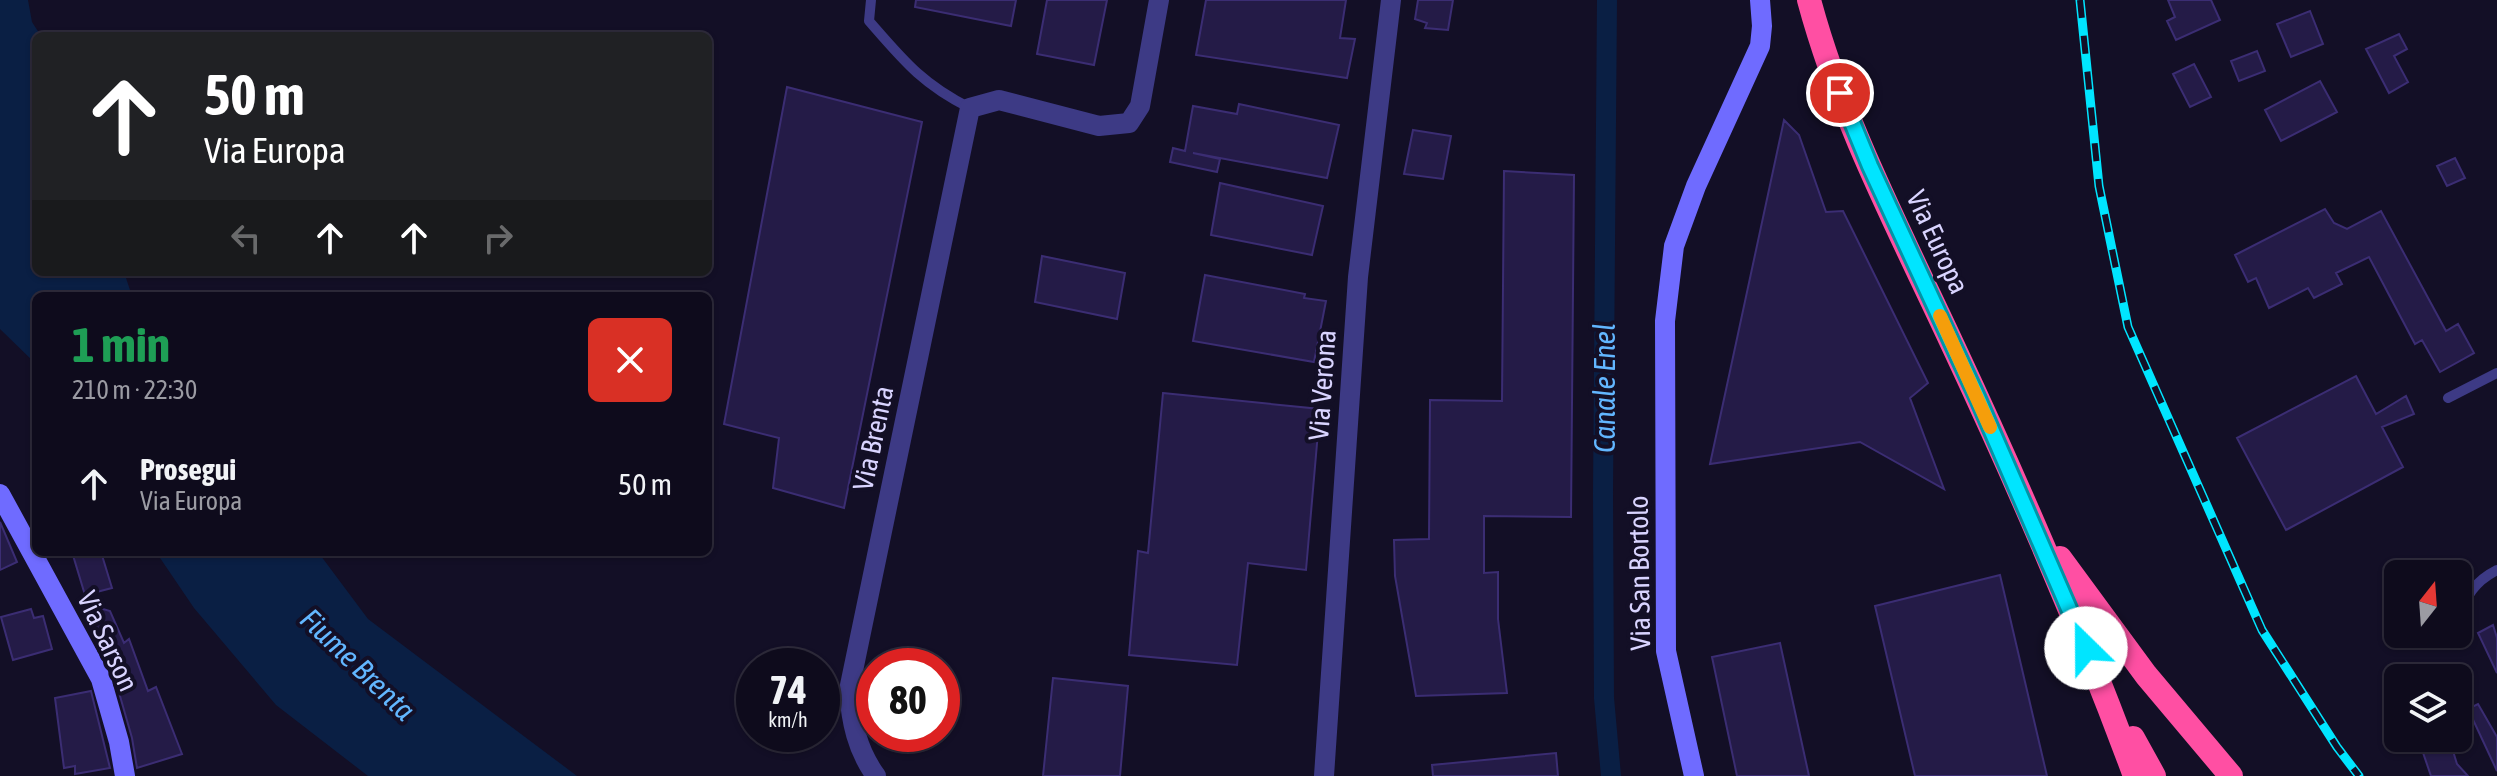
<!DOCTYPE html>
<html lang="it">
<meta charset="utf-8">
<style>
body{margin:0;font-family:"Asap Condensed",sans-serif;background:#1c1929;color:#f1f3f6;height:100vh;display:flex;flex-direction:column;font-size:30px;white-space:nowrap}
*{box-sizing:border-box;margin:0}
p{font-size:26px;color:#9b9ba3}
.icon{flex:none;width:44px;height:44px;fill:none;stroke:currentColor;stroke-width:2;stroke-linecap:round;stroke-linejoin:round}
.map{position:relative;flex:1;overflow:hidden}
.details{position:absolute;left:32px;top:292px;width:680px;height:264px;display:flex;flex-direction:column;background:#0e0b1c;border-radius:12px;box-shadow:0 2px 6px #0004,0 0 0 2px #2e2b3b}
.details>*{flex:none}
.banner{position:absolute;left:32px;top:32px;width:680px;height:244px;border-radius:12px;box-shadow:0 2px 6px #0004,0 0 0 2px #2e2b3b;background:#202124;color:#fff;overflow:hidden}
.needle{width:52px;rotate:17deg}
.fabs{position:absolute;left:2384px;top:560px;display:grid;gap:16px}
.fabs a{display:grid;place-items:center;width:88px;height:88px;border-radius:12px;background:#0e0b1c;box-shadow:0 2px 6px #0004,0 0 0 2px #2e2b3b;font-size:40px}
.speed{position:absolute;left:736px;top:648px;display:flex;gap:16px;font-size:40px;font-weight:700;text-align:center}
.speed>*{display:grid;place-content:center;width:104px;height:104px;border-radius:50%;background:#0e0b1c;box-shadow:0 2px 6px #0004,0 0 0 2px #2e2b3b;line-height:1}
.speed small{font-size:20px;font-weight:400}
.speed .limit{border:12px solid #d22;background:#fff;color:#111}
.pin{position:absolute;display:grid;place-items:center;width:68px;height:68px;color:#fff;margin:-34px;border:4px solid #fff;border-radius:50%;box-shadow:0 2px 8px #0007}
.me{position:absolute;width:88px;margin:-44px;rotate:337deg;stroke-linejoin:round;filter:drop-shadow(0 0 6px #0008)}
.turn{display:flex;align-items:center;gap:28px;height:168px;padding:0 40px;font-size:36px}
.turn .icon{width:104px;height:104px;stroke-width:2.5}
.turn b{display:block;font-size:56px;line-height:68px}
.lanes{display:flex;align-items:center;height:76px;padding:0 40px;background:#0003;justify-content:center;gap:40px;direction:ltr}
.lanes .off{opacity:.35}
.round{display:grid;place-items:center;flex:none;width:84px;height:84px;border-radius:12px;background:#1c1929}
.headline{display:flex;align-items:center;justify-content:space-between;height:136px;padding:0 40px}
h1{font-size:48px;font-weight:700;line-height:60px;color:#1e9e55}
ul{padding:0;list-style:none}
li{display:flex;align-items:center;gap:24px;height:112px;padding:0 40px}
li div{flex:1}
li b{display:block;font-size:30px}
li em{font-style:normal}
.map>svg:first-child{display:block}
</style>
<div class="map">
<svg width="2497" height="776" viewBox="0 0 2497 776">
<rect width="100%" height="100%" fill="#130f26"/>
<path fill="#0a1f44" d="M0 0H28L32 22 41 36H36V272H124L132 296H36V364L0 329Z
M156 552H318L368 619 577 776H368L276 705 194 608Z"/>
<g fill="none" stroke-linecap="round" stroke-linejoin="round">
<path stroke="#0a1f44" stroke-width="20" d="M1607 0 1603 493 1604 698 1611 776"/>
</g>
<path fill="#241b47" stroke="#3b2d73" stroke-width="2" d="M916 0H1016L1011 26 915 7Z
M1047 0H1107L1094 65 1037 54Z
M1206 0H1346L1340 38 1355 39 1347 78 1196 55Z
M1418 0H1453L1448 30 1425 28 1427 23 1415 19Z
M2168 0H2211L2220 20 2176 40 2167 21 2175 17Z
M2310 11 2323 44 2291 57 2277 24Z
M2399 34 2407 49 2394 56 2408 82 2389 93 2366 49Z
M2257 51 2265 71 2239 81 2231 61Z
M2194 64 2211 97 2190 107 2173 74Z
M2320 81 2337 112 2281 141 2265 110Z
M787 87 922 122 844 508 773 488 779 438 724 424Z
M1239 104 1339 125 1327 178 1193 153 1220 159 1217 172 1170 162 1173 148 1185 151 1193 106 1237 114Z
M1784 120 1799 135 1826 212 1843 211 1928 383 1910 398 1944 489 1860 442 1710 464Z
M1413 130 1451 136 1443 179 1404 174Z
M2455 158 2465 178 2447 186 2437 166Z
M1504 171 1574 175 1571 517 1484 516V573L1498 572V619L1507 693 1416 696 1395 576 1394 540 1429 539 1430 400 1502 401Z
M1220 183 1323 206 1312 255 1211 235Z
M2325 209 2334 223 2347 229 2381 211 2446 331 2458 324 2474 353 2440 372 2422 340 2415 344 2369 257 2336 273 2342 284 2314 298 2308 288 2269 308 2256 278 2248 282 2235 255Z
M1042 256 1125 273 1117 319 1035 302Z
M1205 275 1305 294 1304 298 1326 301 1314 362 1193 341Z
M2356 376 2376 414 2406 396 2414 414 2382 427 2403 467 2286 530 2237 438Z
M1163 393 1320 409 1306 570 1248 563 1237 665 1129 655 1138 551 1148 553Z
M0 522 17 562 0 570Z
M72 552H101L112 588 85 595Z
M2000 575 2047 776H1915L1875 606Z
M86 604 110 611 124 643 129 639 148 691 156 687 182 754 137 768 132 738 114 675 87 621Z
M31 609 34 618 43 616 52 649 13 660 1 617Z
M2493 625 2497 638V673L2478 633Z
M1780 643 1809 776H1737L1712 657Z
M1053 678 1128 686 1120 776H1043Z
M91 691 110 768 75 774V766L64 768 55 698Z
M2478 704 2497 737V771L2468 709Z
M2418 738H2449L2457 764 2468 776H2431Z
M1556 753 1558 776H1433L1432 765Z"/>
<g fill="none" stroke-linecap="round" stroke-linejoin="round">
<path stroke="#3d3a85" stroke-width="10" d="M871 0 869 21C903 60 922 84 970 108
M2448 398 2497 373
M2458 618C2466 596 2475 581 2497 570
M2451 636 2452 634"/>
<path stroke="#3d3a85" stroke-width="20" d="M876 776C857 750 851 721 849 690L970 108 999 100 1099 126 1129 123 1140 106 1159 0
M1324 776 1358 277 1391 0"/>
<path stroke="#6f6bff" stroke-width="20" d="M0 494 101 679 119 742 125 776
M1694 776 1666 651 1665 321 1674 246 1696 186 1760 46 1762 26 1760 0"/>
<path stroke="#ff4fa3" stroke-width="24" d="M1809 0C1842 123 1903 237 1956 352 2021 491 2082 632 2135 776
M2060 558 2146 675 2231 776
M2133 738 2154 776"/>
<defs>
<path id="rail" d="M2080 0 2099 186 2128 327 2262 630 2337 747 2359 776"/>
</defs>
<use href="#rail" stroke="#00e5ff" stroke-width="9"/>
<use href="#rail" stroke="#130f26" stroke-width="6" stroke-dasharray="18" stroke-linecap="butt"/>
</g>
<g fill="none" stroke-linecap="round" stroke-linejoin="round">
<defs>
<path id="route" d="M1840 93 1870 166 1978 399 2086 648"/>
</defs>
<use href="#route" stroke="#0095a6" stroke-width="20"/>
<use href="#route" stroke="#00e5ff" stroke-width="14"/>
<path stroke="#f59e0b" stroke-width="14" d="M1940 316 1990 427"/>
</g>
<g text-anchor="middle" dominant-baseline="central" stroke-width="8" stroke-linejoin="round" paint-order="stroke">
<g font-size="28" fill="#d9d4ff" stroke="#130f26">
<text transform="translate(1938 242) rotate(65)">Via Europa</text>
<text transform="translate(1322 385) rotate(-86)">Via Verona</text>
<text transform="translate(873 438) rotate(-78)">Via Brenta</text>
<text transform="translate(1639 573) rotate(-91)">Via San Bortolo</text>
<text transform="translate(108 641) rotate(65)">Via Sarson</text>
</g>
<g font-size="30" font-style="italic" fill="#62b6ff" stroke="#130f26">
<text transform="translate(1604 388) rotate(-90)">Canale Enel</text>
<text transform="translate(358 664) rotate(44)">Fiume Brenta</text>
</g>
</g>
</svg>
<div class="fabs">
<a><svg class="needle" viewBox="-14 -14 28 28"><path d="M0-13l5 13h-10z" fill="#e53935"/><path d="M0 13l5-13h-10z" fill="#9b9ba3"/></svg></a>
<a><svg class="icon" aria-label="layers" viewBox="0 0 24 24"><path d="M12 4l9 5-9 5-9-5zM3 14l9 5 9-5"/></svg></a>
</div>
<div class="speed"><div>74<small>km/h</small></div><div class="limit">80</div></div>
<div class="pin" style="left:1840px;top:93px;background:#d93025"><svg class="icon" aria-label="arrive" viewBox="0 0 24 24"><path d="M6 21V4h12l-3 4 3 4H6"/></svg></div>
<svg class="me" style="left:2086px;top:648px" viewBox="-20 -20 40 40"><circle r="19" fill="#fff"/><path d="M0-13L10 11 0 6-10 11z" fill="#00e5ff"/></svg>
<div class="banner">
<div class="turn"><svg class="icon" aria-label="ahead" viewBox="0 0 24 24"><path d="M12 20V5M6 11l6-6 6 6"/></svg><div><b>50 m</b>Via Europa</div></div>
<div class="lanes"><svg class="icon off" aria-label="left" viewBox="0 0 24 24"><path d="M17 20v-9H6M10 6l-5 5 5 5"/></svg><svg class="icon" aria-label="ahead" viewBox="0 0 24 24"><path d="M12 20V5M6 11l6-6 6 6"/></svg><svg class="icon" aria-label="ahead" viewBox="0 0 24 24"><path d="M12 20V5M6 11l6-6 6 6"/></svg><svg class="icon off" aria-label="right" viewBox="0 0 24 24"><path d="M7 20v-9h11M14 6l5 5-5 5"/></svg></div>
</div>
<section class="details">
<div class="headline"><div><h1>1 min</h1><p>210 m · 22:30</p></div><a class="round" style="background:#d93025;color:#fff"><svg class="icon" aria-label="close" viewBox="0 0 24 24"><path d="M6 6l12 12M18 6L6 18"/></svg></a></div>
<ul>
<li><svg class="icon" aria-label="ahead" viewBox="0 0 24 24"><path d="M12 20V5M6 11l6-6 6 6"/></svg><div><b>Prosegui</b><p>Via Europa</p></div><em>50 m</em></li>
</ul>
</section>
</div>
